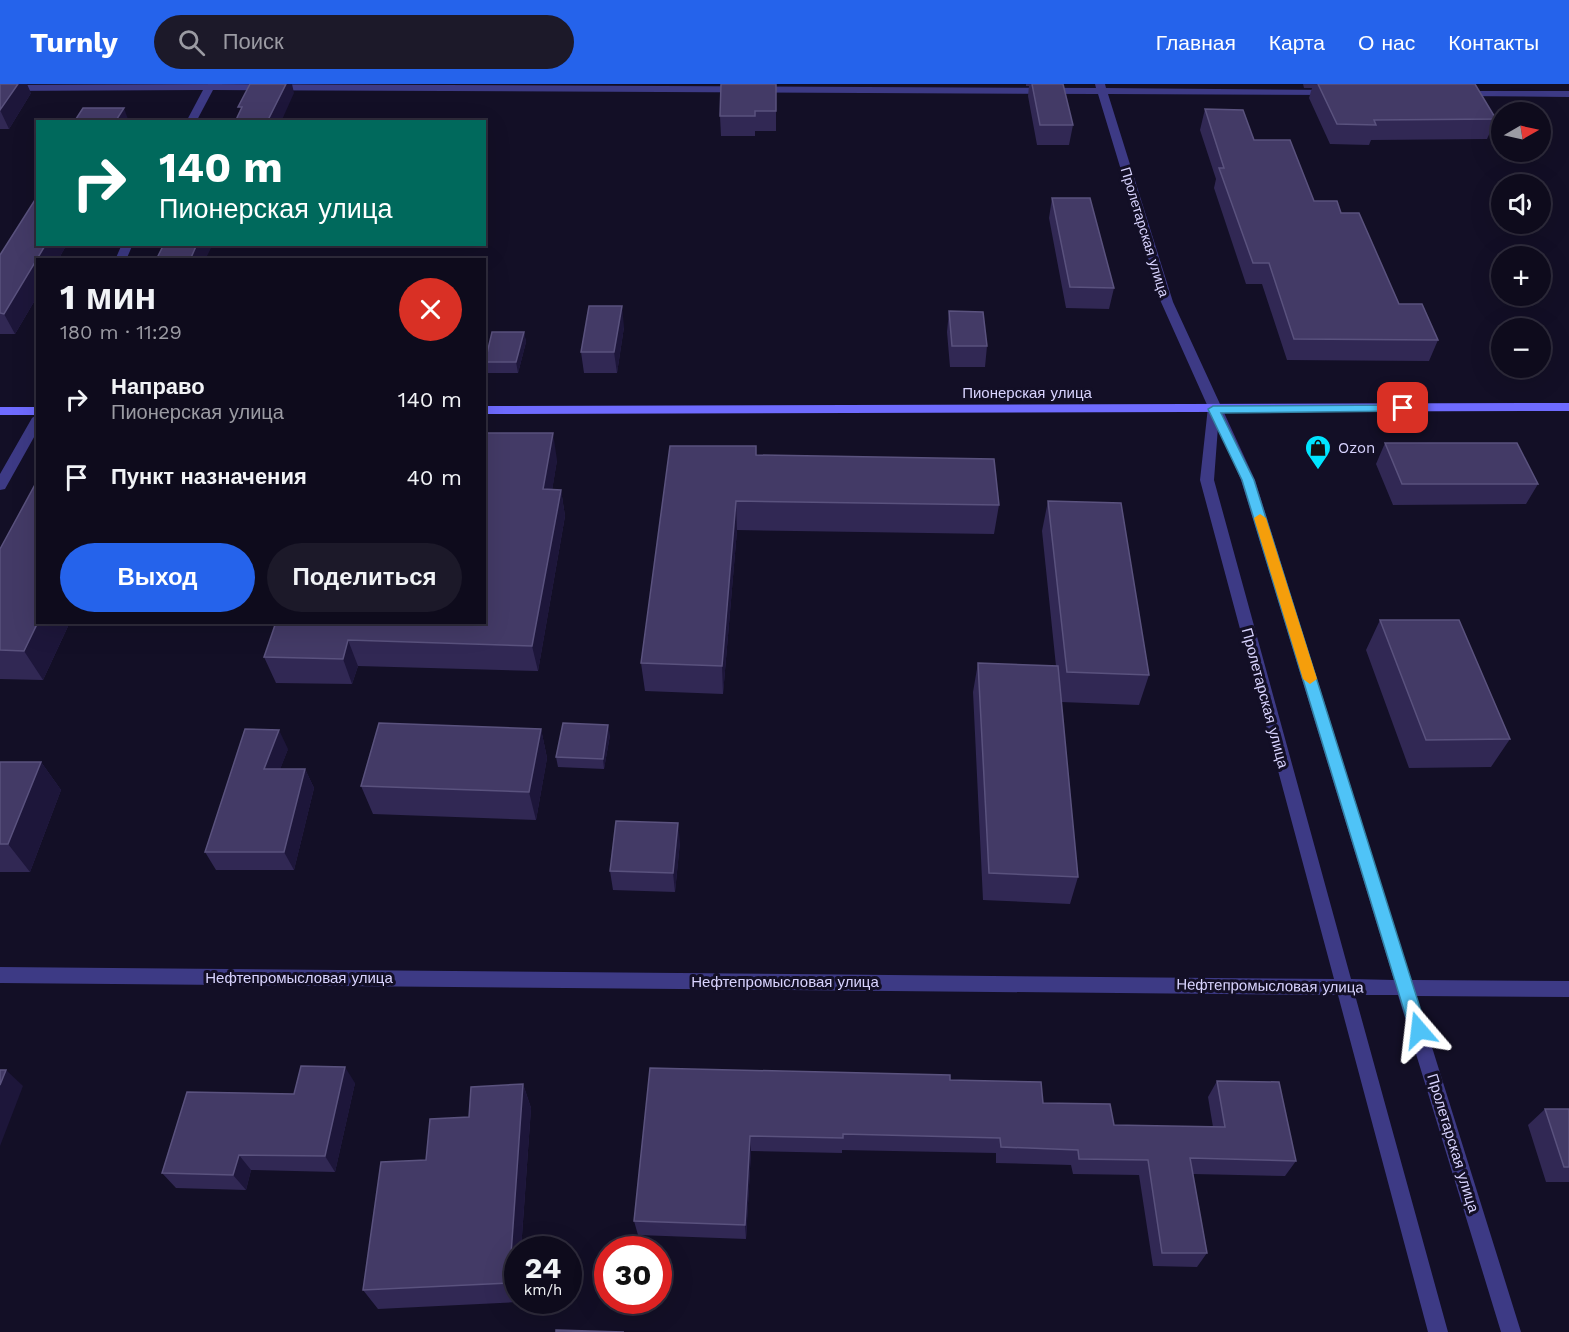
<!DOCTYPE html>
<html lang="ru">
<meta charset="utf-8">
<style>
body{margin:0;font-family:"Work Sans",sans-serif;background:#1c1929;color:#f1f3f6;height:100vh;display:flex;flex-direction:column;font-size:22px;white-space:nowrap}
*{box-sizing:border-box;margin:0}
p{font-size:20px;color:#9b9ba3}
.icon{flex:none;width:33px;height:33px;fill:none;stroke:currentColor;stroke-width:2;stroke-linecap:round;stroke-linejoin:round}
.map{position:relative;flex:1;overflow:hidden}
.sheet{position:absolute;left:36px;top:174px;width:450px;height:366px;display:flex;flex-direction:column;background:#0e0b1c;border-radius:0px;box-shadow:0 6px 24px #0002,0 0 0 2px #2e2b3b}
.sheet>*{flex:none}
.top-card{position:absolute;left:36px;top:36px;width:450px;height:126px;border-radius:0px;box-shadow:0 6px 24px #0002,0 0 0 2px #2e2b3b;background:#00695c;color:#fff;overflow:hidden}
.needle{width:39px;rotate:81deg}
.controls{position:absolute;left:1491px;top:18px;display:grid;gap:12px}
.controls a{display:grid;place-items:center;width:60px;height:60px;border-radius:50%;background:#0e0b1c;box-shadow:0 6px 24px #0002,0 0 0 2px #2e2b3b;font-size:30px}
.speed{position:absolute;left:504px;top:1152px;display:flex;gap:12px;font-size:30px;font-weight:700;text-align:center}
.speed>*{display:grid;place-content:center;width:78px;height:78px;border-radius:50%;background:#0e0b1c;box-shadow:0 6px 24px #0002,0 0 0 2px #2e2b3b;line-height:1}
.speed small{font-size:15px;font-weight:400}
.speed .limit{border:9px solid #d22;background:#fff;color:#111}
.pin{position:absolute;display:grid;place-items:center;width:51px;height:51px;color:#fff;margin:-26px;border-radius:12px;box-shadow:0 3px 9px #0006}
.me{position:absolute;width:66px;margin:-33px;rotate:343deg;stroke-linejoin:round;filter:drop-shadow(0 0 4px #0008)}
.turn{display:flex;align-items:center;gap:21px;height:126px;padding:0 24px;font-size:27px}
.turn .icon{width:78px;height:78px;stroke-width:2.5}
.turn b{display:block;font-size:42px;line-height:51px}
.round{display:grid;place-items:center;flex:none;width:63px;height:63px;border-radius:32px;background:#1c1929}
.overview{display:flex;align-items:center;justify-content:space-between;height:102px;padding:0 24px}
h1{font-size:36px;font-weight:700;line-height:45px}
.action{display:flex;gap:12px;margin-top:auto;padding:12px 24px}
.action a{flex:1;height:69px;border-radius:36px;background:#2563eb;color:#fff;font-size:24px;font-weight:700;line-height:69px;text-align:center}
.action a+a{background:#1c1929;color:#f1f3f6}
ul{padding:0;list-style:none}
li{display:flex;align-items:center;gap:18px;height:78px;padding:0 24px}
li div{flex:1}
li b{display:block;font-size:22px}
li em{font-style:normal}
header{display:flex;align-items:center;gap:36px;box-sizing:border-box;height:84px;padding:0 30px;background:#2563eb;color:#fff}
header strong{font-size:28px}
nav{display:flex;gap:33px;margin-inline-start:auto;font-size:21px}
.search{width:420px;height:54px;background:#1c1929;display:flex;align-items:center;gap:15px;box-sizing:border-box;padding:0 21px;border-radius:33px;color:#9b9ba3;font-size:22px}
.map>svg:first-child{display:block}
</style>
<header>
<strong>Turnly</strong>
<div class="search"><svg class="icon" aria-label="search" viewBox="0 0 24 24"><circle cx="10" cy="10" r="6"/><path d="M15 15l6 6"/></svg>Поиск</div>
<nav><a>Главная</a><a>Карта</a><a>О нас</a><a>Контакты</a></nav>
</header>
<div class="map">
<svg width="1569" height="1248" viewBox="0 0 1569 1248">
<rect width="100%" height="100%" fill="#130f26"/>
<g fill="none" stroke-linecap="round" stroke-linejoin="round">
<path fill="#3d3a85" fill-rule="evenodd" d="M216 0 1096 4 1095 0H1105L1106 4 1335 6V10L1332 11 1108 10 1173 218 1255 396 1411 896 1569 897V913L1416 912 1521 1248H1501L1398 911H1355L1448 1248H1428L1338 911 0 899V883L1334 895 1200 396 1208 323 1161 218 1098 10 213 6 196 38H186L203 6 0 7V1ZM1218 343 1241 396 1394 896 1351 895 1214 396Z
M1458 7H1569V13L1461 12 1456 9Z
M122 160H133L126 176H115Z
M38 330V346L5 405 0 406V390L32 334Z"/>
<path fill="#6f6bff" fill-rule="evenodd" d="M1569 319V327L484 330V322Z
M0 323H38V331H0Z"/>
</g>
<path fill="#312854" d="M0 0 31 9 9 45H0Z
M776 0V47H755V52H721L720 32Z
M1026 0H1063L1073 41 1069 61H1037L1028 12 1029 2H1026Z
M1303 0H1475L1496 35 1487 55 1371 56 1369 61 1330 60 1309 14 1312 4H1304Z
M1205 25 1254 56 1314 117 1341 129 1399 220 1438 256 1429 277 1287 276 1262 200H1246L1214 104 1216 95 1200 46Z
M1052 114 1114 204 1109 225 1066 224 1049 134Z
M38 160H67L58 176H38V211L15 250H0V171Z
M949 227 987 262 985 283H950L947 248Z
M624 243 617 289H584L581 268Z
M524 248 526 258 518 289H487L485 278Z
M1385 359 1538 400 1526 420 1393 421 1376 380Z
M756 371 999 421 994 450 737 446 723 610 645 607 641 579Z
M557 376 552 406H561L565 432 538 587 358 582 352 600 276 599 264 573Z
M1048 417 1149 591 1139 621 1061 618 1078 793 1070 820 983 816 973 608 978 579 1056 582 1042 447Z
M0 465 38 538H70L43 596 0 595Z
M1380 536 1510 655 1491 683 1409 684 1366 566Z
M541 645 547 674 536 736 373 730 361 702Z
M610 651 604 685 558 683 556 673Z
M288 665 280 685H305L314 704 294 786H216L205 768Z
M0 678H41L61 706 30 788H0Z
M680 758 675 808 613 806 610 787Z
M650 984 950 996 1043 1019 1114 1041 1213 1043 1208 1013 1217 997 1296 1077 1285 1092 1193 1090 1207 1169 1197 1183 1153 1182 1139 1091 1073 1090 1071 1081 996 1079V1069L842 1066V1069L751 1067 746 1155 638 1151 634 1137Z
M355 999 335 1088 251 1086 246 1106 176 1104 162 1089 294 1010Z
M523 1000 531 1024 521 1166H518V1218L378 1225 363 1206 426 1076 469 1033Z
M1545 1025H1569V1098H1546L1528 1041Z"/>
<path fill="#1d163a" d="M18 0H27L31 9 9 45 0 26Z
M286 0H292L294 9 281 38H267Z
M124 24 129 38H115Z
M46 160H67L58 176H38V211L15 250 4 230Z
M197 160H213L205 176H190Z
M622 222 624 243 617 289 614 268Z
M524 248 526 258 518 289 516 278Z
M553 349 557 376 548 432 543 405Z
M561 406 565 432 538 587 532 562Z
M736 417 737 446 723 610 722 582Z
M38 538H70L43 596 24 567Z
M348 556 358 582 352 600 343 575Z
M608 641 610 651 604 685 603 675Z
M541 645 547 674 536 736 529 708Z
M279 646 288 665 273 704 264 685Z
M41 678 61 706 30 788 8 760Z
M305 685 314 704 294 786 284 768Z
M678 739 680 758 675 808 673 789Z
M345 983 355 999 335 1088 325 1072Z
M6 986 23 1002 0 1062V1001Z
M523 1000 531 1024 521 1166H518V1218L509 1199Z
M750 1052 751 1067 746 1155 745 1141Z
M239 1071 251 1086 246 1106 233 1091Z"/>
<path fill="#433a66" stroke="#5a527e" stroke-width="1.5" d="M0 0H18L0 26Z
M250 0H286L267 38H235L242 23H238Z
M721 0H776V27H755V32H720Z
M1032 0H1063L1073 41H1040Z
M1318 0H1475L1496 35 1374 36 1376 41 1337 40Z
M83 24H124L115 38H74Z
M1205 25 1243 26 1254 56H1290L1314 117H1337L1341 129H1359L1399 220H1422L1438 256 1294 255 1269 179H1253L1219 84H1224Z
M38 111V160H46L4 230 0 229V171Z
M1052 114H1090L1114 204 1070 203Z
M164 160H197L190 176H156Z
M589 222H622L614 268H581Z
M949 227 983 228 987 262H952Z
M492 248H524L516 278H485Z
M484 349H553L543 405 561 406 532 562 348 556 343 575 264 573 276 538H484Z
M1385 359H1517L1538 400H1402Z
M670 362H756V371L994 375 999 421 736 417 722 582 641 579Z
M37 397 38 538 24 567 0 566V465Z
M1048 417 1121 419 1149 591 1067 588Z
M1380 536H1459L1510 655 1426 656Z
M978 579 1058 582 1078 793 989 789Z
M379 639 541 645 529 708 361 702Z
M563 639 608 641 603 675 556 673Z
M245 645 279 646 264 685H305L284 768H205Z
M0 678H41L8 760H0Z
M616 737 678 739 673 789 610 787Z
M301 982 345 983 325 1072 239 1071 233 1091 162 1089 187 1008 294 1010Z
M650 984 950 991V996L1041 998 1043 1019 1110 1020 1114 1041 1225 1043 1217 997 1279 998 1296 1077 1190 1074 1207 1169H1162L1148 1076 1079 1075 1078 1066 1001 1063 1000 1054 843 1050V1054L750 1052 745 1141 634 1137Z
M0 986H6L0 1001Z
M523 1000 509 1199 363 1206 381 1078 426 1076 430 1035 469 1033 471 1003Z
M1545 1025H1569V1083H1564Z
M556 1246 624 1248H556Z"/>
<path fill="#4fc3f7" stroke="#337fa1" stroke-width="1.5" d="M1403 321 1407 322V327L1221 329 1254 396 1427 946 1424 952 1419 954 1413 952 1410 946 1242 396 1208 325 1213 322Z"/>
<path fill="#f59e0b" d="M1260 430 1266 434 1317 595 1310 600 1303 595 1254 434Z"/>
<defs>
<symbol id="shop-pin" viewBox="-11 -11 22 30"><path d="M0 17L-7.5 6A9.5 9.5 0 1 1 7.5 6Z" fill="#00e5ff" stroke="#130f26"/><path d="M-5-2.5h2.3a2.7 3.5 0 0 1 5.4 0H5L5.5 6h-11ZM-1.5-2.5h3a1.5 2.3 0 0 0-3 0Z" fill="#111"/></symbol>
</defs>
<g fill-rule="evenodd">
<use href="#shop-pin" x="1303" y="349" width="30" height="40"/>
</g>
<g text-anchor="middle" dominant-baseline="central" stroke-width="6" stroke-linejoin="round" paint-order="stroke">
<g font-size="14" fill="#d9d4ff" stroke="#130f26">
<text transform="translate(1145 148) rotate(73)">Пролетарская улица</text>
</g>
<g font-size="15" fill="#d9d4ff" stroke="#130f26">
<text x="1027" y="309">Пионерская улица</text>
<text transform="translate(1265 614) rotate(75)">Пролетарская улица</text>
<text x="299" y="894">Нефтепромысловая улица</text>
<text x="785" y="898">Нефтепромысловая улица</text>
<text transform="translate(1270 902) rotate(1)">Нефтепромысловая улица</text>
<text transform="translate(1453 1059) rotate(73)">Пролетарская улица</text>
</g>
<g font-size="15" fill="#d9d4ff" stroke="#130f26" text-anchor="start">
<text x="1338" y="364">Ozon</text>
</g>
</g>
</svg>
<div class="controls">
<a><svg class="needle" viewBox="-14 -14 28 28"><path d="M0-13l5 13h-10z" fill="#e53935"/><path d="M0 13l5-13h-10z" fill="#9b9ba3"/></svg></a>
<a><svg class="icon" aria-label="sound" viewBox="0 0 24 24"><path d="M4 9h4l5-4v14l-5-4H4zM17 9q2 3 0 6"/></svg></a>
<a>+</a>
<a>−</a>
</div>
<div class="speed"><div>24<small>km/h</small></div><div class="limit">30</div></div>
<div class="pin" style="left:1403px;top:324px;background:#d93025"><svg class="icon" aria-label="arrive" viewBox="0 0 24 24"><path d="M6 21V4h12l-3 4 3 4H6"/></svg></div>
<svg class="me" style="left:1419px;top:946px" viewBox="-20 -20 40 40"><path d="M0-17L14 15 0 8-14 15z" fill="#4fc3f7" stroke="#fff" stroke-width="4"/></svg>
<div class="top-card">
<div class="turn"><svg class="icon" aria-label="right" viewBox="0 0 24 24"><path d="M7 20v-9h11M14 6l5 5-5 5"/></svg><div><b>140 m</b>Пионерская улица</div></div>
</div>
<section class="sheet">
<div class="overview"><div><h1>1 мин</h1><p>180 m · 11:29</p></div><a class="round" style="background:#d93025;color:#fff"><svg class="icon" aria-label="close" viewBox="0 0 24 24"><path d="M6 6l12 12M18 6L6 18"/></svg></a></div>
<ul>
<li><svg class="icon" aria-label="right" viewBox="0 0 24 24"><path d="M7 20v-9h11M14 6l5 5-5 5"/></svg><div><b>Направо</b><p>Пионерская улица</p></div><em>140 m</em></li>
<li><svg class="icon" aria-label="arrive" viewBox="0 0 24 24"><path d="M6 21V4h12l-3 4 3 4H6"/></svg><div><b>Пункт назначения</b></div><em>40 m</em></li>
</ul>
<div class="action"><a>Выход</a><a>Поделиться</a></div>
</section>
</div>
